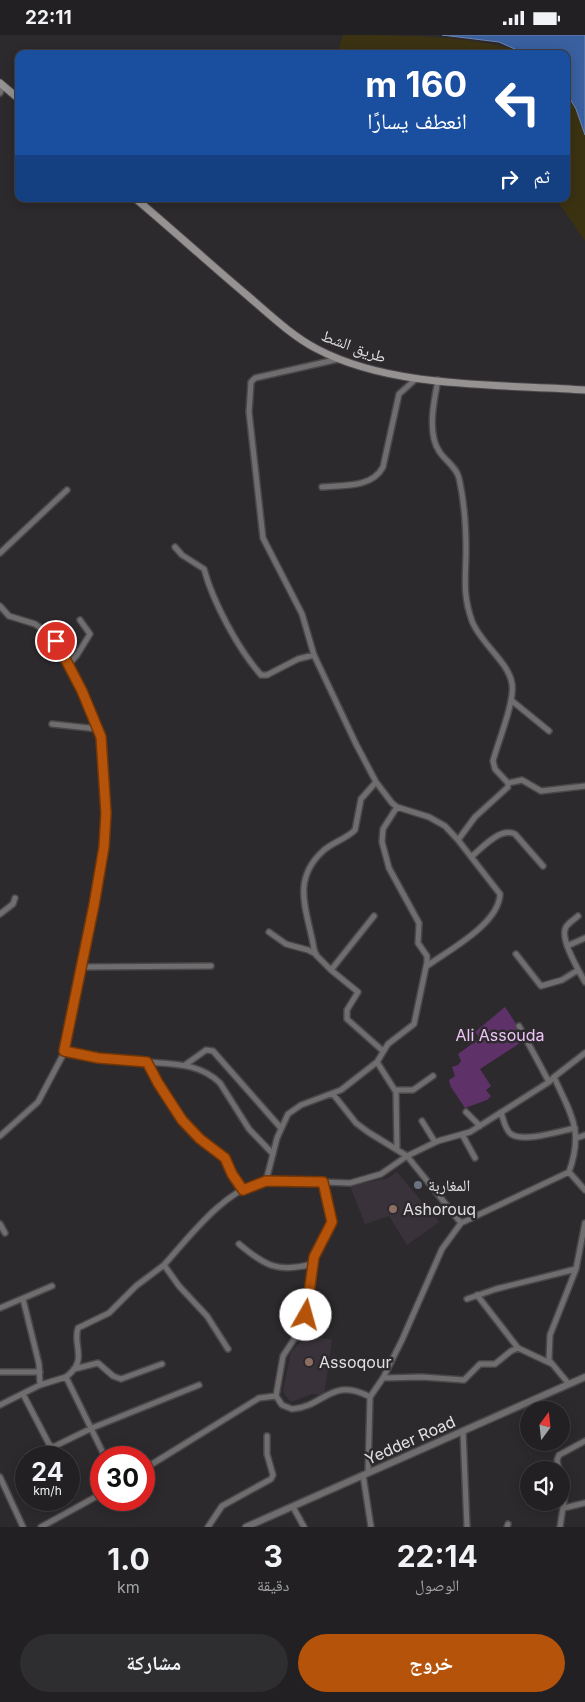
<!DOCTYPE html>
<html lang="ar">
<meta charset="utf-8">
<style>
body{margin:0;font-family:Inter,"Noto Naskh Arabic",sans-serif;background:#2e2d2f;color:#f1f3f6;direction:rtl;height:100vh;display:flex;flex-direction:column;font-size:19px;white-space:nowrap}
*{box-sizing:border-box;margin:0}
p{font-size:16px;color:#a2a3a5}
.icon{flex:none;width:28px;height:28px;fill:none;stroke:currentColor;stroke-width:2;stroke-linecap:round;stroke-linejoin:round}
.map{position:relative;height:1492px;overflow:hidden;direction:ltr}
.side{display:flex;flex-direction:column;background:#222022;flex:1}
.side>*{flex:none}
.hud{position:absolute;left:15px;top:15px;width:555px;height:152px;border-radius:10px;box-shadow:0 2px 12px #0003,0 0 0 1px #3f3e40;direction:rtl;background:#1a4fa0;color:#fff;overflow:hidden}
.needle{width:32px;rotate:15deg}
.buttons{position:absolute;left:520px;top:1366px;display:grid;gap:10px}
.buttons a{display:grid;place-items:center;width:50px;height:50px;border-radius:50%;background:#222022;box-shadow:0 2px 12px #0003,0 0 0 1px #3f3e40;font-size:25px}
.speed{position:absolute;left:15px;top:1411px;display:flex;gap:10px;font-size:25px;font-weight:700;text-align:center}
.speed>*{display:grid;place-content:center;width:65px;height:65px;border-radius:50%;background:#222022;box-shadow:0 2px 12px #0003,0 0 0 1px #3f3e40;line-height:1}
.speed small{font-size:12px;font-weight:400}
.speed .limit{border:8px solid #d22;background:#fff;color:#111}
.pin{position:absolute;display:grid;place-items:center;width:42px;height:42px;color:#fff;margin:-21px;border:2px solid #fff;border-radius:50%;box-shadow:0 1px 5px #0007}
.me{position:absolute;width:55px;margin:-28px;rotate:7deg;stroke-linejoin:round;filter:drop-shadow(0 0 4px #0008)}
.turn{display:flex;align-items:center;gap:18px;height:105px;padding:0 20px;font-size:22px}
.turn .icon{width:65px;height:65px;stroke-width:2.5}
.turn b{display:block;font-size:35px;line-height:42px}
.then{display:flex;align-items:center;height:48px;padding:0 20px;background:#0003;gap:10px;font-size:19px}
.eta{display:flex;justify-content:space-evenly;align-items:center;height:85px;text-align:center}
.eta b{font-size:30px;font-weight:700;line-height:35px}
.primary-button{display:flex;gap:10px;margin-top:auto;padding:10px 20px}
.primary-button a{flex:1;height:58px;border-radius:30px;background:#b45309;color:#fff;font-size:20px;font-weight:700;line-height:58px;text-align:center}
.primary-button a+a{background:#2e2d2f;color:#f1f3f6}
.status{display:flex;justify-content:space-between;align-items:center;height:35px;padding:0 25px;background:#222022;direction:ltr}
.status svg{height:14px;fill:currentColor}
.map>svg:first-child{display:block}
</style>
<div class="status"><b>22:11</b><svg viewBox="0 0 49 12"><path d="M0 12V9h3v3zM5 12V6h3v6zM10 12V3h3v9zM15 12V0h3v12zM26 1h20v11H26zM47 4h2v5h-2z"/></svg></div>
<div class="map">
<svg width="585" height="1492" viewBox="0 0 585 1492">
<rect width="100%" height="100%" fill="#2d2a2d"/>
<path fill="#39323a" d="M397 1137 439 1187 407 1210 389 1181 365 1189 350 1151 388 1143Z
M306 1300 332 1305 324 1360 312 1359 291 1367 283 1357 291 1317Z"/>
<path fill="#5f3169" d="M505 972 526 1004 480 1034 491 1051 486 1055 491 1061 487 1065 465 1073 451 1052 449 1045 455 1041 452 1032 458 1030 461 1026 458 1019 480 1003 475 997Z"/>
<path fill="#3b3212" d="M343 0C394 0 482 0 526 19H340L339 13Z
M566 57 576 74 585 100V206L556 164H566Z"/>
<path fill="#3a609f" stroke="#6c86b3" d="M442 0H585V100L576 74 566 57V19H526L499 7Z"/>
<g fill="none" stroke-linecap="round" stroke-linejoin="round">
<defs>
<path id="minor" d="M0 58 3 51
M339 324 255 343 251 347 249 377 263 503 302 579 314 620 356 709 376 747 392 768 397 772 429 782 445 791 458 805 500 859C499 889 449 915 427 931
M438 345C434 365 427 398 439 416 445 426 456 431 459 443 464 465 466 492 466 515 466 542 462 558 472 586 480 608 509 627 512 649 515 666 498 707 493 726L495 734 508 748V752L475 782 458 805
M322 452C343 450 372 453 383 432L399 359 417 343
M175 512 182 520 204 534C213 567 238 614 261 640H267L298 624 314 620
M0 518 67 455
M0 571 9 581 35 589 52 601 60 611 85 662 101 702 103 713 106 778 104 811 65 1016
M68 630 77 620 90 599 80 585
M511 665 549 696
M52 689 98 694
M508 748 522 745 541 756 585 751
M471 822C482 813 500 792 515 799L543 831
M0 879 13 869 15 863
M374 881 331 935 358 957 347 975V984L383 1016
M578 881C575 884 569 887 566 892 559 903 579 936 585 947
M269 897 286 909 308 915 316 919
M567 911 585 903
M516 919 541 951 562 945 578 935
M82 932 211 931
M331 935 316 920 314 914C308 877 290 846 323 816 333 807 346 804 355 795L361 764 376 747
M519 991 549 1047
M585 1018 554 1042C571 1080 584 1095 569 1137L585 1155
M377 1027 388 1009 414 989 427 927V921L418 908 419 888 389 833 382 807 383 794 397 772
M185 1030 206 1015 213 1016 280 1092
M395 1055H413L433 1041
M333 1059 356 1088 368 1097 407 1121 461 1188 569 1137
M466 1077 480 1091
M501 1077C503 1083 505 1095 511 1099 523 1108 561 1096 575 1093
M422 1086 435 1107
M0 1101 38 1067 65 1016 98 1023 147 1027
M463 1101 475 1123
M577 1103 585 1100
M266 1146 277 1103 288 1079 301 1070 341 1055 377 1027 396 1057 397 1115
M243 1155C235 1145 231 1131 224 1122 217 1112 202 1107 193 1098 174 1079 158 1052 147 1027 173 1029 200 1028 220 1048L249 1094 273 1119
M0 1189 5 1198
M239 1209C265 1231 278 1238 312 1229
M477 1260 518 1313 552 1329
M23 1264 39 1329 40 1350
M467 1264 496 1254 576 1234
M0 1273 52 1251
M228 1314 207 1281 179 1251 164 1230C189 1202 226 1153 265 1146 284 1143 305 1146 323 1147
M74 1334 98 1328 113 1341 121 1344 162 1329
M0 1337H40
M66 1342C89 1325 72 1310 78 1293L109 1278 136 1251 164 1230
M383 1343 422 1342 464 1345 480 1329H495L511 1316 518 1313
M568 1348 549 1325 550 1300 576 1234 585 1188
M23 1359 49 1409 53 1412 92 1393 199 1350
M276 1361 283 1321 300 1295 306 1280 314 1222 332 1187 323 1147 350 1148 381 1139 407 1121 438 1106 470 1097 549 1047 554 1042
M0 1370 40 1350 66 1342 105 1422
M463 1396 467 1492
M144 1434 259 1363 276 1361 282 1370 292 1374C324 1372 332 1341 370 1362
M559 1435 557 1425 559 1420 585 1406
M368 1438 370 1362 383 1343 402 1305 442 1214 461 1188
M363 1440 371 1492
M0 1442 23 1492
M293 1472 304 1492
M564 1473 585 1468
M41 1492 101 1459
M208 1492 222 1471 271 1444 273 1440 267 1419V1401
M507 1492 508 1489
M560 1492 565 1459 561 1443"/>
<path id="tertiary" d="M246 1492 585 1342"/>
<path id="secondary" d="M0 48 19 64
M136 164C174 196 210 229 248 261 269 279 292 301 317 314 393 354 500 349 585 355"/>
</defs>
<use href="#minor" stroke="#4a474a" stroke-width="8"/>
<use href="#tertiary" stroke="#4a474a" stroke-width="9"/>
<use href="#secondary" stroke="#4a474a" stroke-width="9"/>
<use href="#minor" stroke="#6f6d6d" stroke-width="5"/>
<use href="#tertiary" stroke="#6f6d6d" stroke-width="6"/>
<use href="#secondary" stroke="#969292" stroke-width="7"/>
</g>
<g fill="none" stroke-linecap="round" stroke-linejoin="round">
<defs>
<path id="route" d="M56 606 82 656 101 702 106 778 104 812 94 870 64 1016 98 1023 147 1027 158 1048 182 1085 200 1104 225 1123 232 1139 243 1155 266 1146 323 1147 332 1187 314 1222 306 1280"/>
</defs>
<use href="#route" stroke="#753606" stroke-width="12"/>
<use href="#route" stroke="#b45309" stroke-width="9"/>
</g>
<circle fill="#6b7280" stroke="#2d2a2d" stroke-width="2" cx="418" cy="1150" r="5"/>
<g fill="#8d6e63" stroke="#2d2a2d" stroke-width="2">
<circle cx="393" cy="1174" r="5"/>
<circle cx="309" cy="1327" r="5"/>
</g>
<g text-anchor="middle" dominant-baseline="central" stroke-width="5" stroke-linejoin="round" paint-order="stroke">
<g font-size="16" fill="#e1dfe1" stroke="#2d2a2d">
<text transform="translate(354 311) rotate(20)">طريق الشط</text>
<text transform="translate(410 1405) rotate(-24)">Yedder Road</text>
</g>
<g font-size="16" fill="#efc5f9" stroke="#2d2a2d">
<text x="500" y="1000">Ali Assouda</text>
</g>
<g font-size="16" fill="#e1dfe1" stroke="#2d2a2d" text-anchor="start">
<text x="428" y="1150">المغاربة</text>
<text x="403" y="1174">Ashorouq</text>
<text x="319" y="1327">Assoqour</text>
</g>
</g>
</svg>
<div class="buttons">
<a><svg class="needle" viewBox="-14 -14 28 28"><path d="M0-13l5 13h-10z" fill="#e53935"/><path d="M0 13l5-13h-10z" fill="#a2a3a5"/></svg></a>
<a><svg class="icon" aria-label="sound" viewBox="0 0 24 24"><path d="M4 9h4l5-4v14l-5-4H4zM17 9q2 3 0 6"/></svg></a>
</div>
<div class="speed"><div>24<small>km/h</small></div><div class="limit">30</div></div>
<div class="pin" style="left:56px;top:606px;background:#d93025"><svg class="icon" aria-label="arrive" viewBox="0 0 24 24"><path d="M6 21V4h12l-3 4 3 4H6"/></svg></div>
<svg class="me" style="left:306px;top:1280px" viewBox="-20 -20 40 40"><circle r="19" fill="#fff"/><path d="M0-13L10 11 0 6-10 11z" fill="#b45309"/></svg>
<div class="hud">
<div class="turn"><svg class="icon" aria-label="left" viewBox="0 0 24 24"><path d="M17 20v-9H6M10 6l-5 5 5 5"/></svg><div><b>160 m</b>انعطف يسارًا</div></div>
<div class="then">ثم<svg class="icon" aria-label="right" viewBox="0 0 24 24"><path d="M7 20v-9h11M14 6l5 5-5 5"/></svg></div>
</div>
</div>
<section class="side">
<div class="eta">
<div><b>22:14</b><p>الوصول</p></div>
<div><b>3</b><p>دقيقة</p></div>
<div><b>1.0</b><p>km</p></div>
</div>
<div class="primary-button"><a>خروج</a><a>مشاركة</a></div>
</section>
